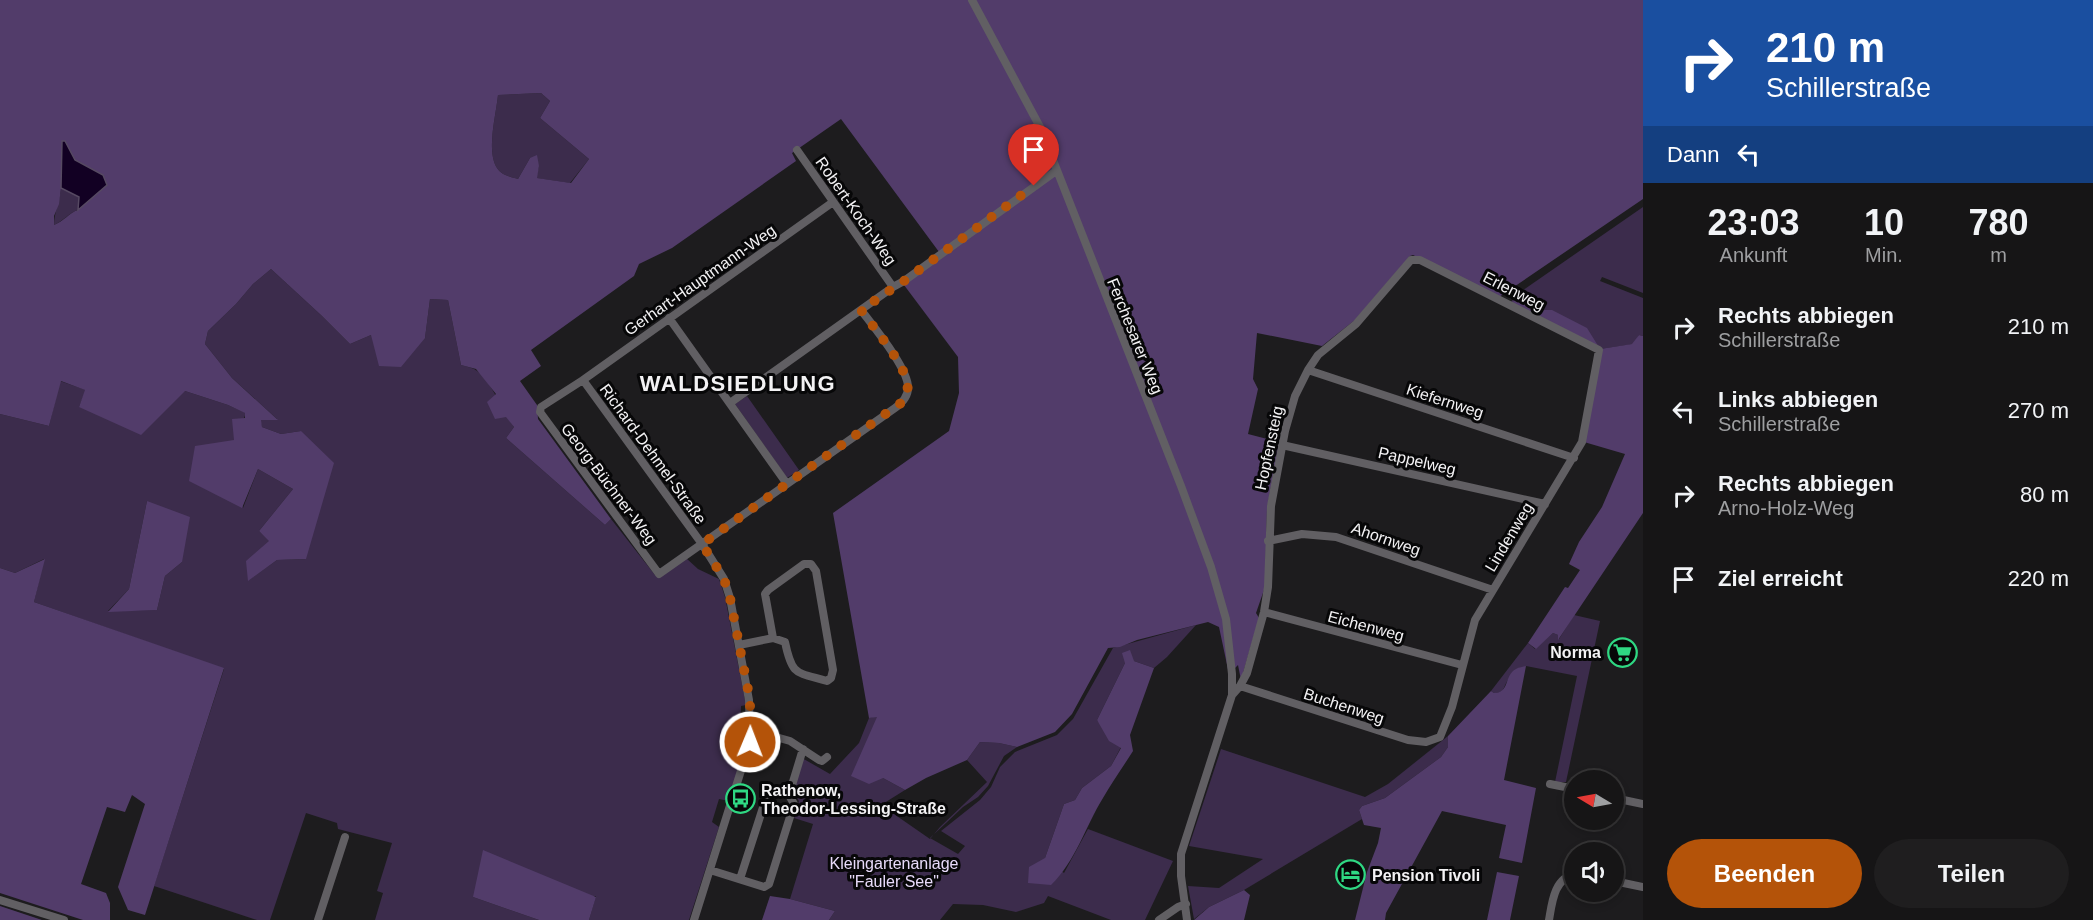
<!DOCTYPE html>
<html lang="de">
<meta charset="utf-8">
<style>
body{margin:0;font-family:Arial,sans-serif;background:#1f1e1f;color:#f1f3f6;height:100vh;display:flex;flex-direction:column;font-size:22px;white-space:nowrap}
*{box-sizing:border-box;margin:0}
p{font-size:20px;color:#9e9fa1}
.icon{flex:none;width:33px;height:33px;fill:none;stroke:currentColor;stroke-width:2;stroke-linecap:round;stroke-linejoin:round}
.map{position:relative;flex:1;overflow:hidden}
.drawer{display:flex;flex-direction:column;background:#161516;width:450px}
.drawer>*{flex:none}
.top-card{background:#1a4fa0;color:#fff;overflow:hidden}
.needle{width:39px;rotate:280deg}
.tools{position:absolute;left:1564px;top:770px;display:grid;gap:12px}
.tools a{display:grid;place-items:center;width:60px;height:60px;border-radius:50%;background:#161516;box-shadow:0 3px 9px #0003,0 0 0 2px #353435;font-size:30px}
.pin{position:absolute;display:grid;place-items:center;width:51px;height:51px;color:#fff;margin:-62px -26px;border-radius:50% 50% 50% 0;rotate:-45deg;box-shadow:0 0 6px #0007}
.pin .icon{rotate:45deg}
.me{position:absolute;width:66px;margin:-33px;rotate:1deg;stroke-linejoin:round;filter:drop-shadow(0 0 4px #0008)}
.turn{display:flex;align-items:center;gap:21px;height:126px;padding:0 24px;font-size:27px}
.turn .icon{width:78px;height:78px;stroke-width:2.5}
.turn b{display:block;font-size:42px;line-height:51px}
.then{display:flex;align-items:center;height:57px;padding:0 24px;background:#0003;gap:12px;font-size:22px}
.eta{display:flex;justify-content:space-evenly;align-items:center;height:102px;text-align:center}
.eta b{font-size:36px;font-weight:700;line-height:42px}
.button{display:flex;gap:12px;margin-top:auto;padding:12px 24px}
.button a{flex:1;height:69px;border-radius:36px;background:#b45309;color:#fff;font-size:24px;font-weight:700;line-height:69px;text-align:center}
.button a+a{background:#1f1e1f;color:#f1f3f6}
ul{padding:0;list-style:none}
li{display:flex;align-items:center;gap:18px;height:84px;padding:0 24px}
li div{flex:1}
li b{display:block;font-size:22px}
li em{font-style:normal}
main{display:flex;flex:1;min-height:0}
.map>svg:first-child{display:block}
</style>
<main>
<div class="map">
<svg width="1643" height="920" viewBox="0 0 1643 920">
<rect width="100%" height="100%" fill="#1d1c1e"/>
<path fill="#3c2c4c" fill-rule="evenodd" d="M541 93 550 101 540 118 589 159 570 183 536 178 539 166 530 158 518 179C511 177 501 175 497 168 486 151 496 115 498 95Z
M61 188 79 197 78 210C69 213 63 221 54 225 54 213 60 201 61 188Z
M1643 207V293L1602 277 1600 281 1643 298V336L1639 335 1634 344 1600 349 1548 310 1541 312 1536 307 1511 302 1516 295Z
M271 269 322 316 350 344 371 335 425 338 430 299 448 300 461 365C465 366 470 367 474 369 491 378 502 412 514 427L506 438 605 525 611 519 655 575 666 573 686 558 698 569 719 579 725 597 746 705 741 706 740 738 746 739 743 754 738 753 735 762 740 764 729 801 719 799 712 822 719 827 689 920H589L596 896 473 897 539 920H375L383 893 377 891 392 843 338 829 337 823 306 813 270 920H257L154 886 224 669 34 602 44 559 15 573 0 568V414L49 426 60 381 86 390 79 407 185 391 228 405 246 413 235 440 243 508 258 469 293 489 259 531 270 541 249 580 277 560 306 559 301 431 281 434 262 427 260 420 277 419 232 378 205 344 208 331 236 304 253 284ZM147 501 182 562 165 576 157 610 108 611 129 589Z
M747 396 799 470 787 478 735 404Z
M1574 615 1600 621 1566 782H1555L1577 676 1526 666C1521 670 1512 675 1508 680 1503 687 1505 693 1494 693L1491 691 1528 643 1535 649 1553 633 1558 635 1559 639Z
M1196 625 1167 657 1154 668 1134 661 1125 663 1097 720 1121 747 1111 766 1082 788 1075 800 1064 804 1045 858 1064 873 1088 829 1173 861 1145 920H1111L1048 896 1044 903 1016 912 983 905 953 904 940 920H829L835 911 790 899 813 824 794 818 799 801 793 792 802 758 830 774 859 743 869 718 877 716 883 778 905 790 881 805 930 839 940 827 987 782 967 760 980 742 999 743 1017 747 1004 756 988 786 978 797 963 807 930 838 958 854 965 846 941 831 980 800 991 787 1000 767 1015 752 1057 735 1073 719 1113 648Z
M1448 736V747L1441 757 1385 798 1362 806 1359 810 1362 819 1244 890 1209 907 1194 919 1188 886 1219 888 1263 859 1189 846 1221 749 1365 797 1388 784Z"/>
<path fill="#523c6a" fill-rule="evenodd" d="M0 0H1643V199L1499 297 1413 255 1410 256 1355 320 1322 346 1257 333 1253 379 1258 389 1248 434 1279 442 1267 509 1265 587 1256 613 1259 618 1241 680 1238 665 1229 674 1219 627 1208 622 1137 640 1120 647 1108 648 1072 714 1055 732 1017 747 999 743 980 742 967 760 926 778 905 790 883 778 869 784 851 776 877 717 869 718 833 513 949 431 959 393 958 357 904 285 942 256 841 119 792 153 796 161 672 248 639 264 634 276 531 350 541 366 520 381 537 405 538 419 611 519 605 525 506 438 514 427 506 417 495 419 487 402 496 394 476 369 461 365 448 300 430 299 425 338 401 367 379 366 371 335 350 344 322 316 271 269 253 284 236 304 208 331 205 344 232 378 278 420H261L262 427 281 434 301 431 334 463 306 559 277 560 248 581 246 561 269 541 259 531 293 489 258 469 242 508 189 481 195 446 234 440 232 419 245 418V413L228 405 185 391 141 435 79 407 85 390 61 381 49 426 0 414ZM541 93 550 101 540 118 589 159 571 183 537 178 539 166 537 155 530 158 518 179C511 177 501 175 497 168 486 151 496 115 498 95ZM74 160 103 175 78 210C69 213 64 221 54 225V216L59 204 61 188Z
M1525 298 1536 302 1538 310H1552L1587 328 1600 349 1632 344 1639 335 1643 336V513L1558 640V635L1553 633 1536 649 1528 643 1565 587 1568 588 1580 570 1569 564 1579 542 1602 507 1625 454 1584 442 1600 354 1511 302Z
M147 501 190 517 182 562 165 576 157 610 108 612 129 589Z
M45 559 34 602 224 668 145 915 128 910 118 887 145 804 132 795 125 812 107 807 81 884 106 893 110 903V920H83L0 893V568L15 573Z
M1130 650 1134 661 1154 668 1130 735 1133 751C1123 767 1112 782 1103 798 1085 827 1076 861 1051 885L1028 883 1029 867 1045 858 1064 804 1075 800 1082 788 1111 766 1121 748 1109 741 1097 720 1125 663 1122 653Z
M1526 666 1504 780 1536 788 1522 863 1499 858 1506 825 1442 811 1386 913 1385 920H1355L1367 872 1378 843 1381 828 1364 825 1359 810 1362 806 1385 798 1441 757 1448 747V736L1491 691 1494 693C1510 693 1504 675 1516 669 1519 667 1523 667 1526 666Z
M483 850 596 897 589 920H539L473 897Z
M1497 872 1519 876 1510 920H1487Z
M1244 890 1250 895 1244 920H1194L1209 907Z
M770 896 790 899 835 911 829 920H762Z
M0 906 42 920H0Z"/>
<path fill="#120023" stroke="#564962" stroke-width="1.5" d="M62 141H65L75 160 103 175 107 185 78 210 79 197 61 188Z"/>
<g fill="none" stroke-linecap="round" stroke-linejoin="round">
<path stroke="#615f63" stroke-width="8" d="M972 0 1040 127 1181 486 1211 567 1226 619 1232 674V695L1181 854V876L1187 920
M797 150 893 287
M833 202 583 380 541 407 540 412 659 574 895 408C902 403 908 397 908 388 909 369 873 326 861 310
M669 318 787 484
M1308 370 1574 458
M583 380 702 544 724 579 730 598 749 700 750 742 694 920
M730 403 893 287 904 281 1056 171
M1282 445 1545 504
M1268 541 1302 534 1336 537 1493 590
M1264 612 1462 665
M739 645 773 638 785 642C792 676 796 672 827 681L831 678 833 670 816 571 811 564H804L768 590 765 594 773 638
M1232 695 1240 686 1247 673 1264 612 1268 587 1271 506 1285 431 1295 396 1308 370 1318 355 1356 324 1411 260H1420L1599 350 1582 442 1475 620 1452 707 1440 737 1426 742 1408 740 1240 686
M751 730 790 741 819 760 822 761 827 757
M1550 784 1575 789
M1614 798 1643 804
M710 870 764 887 769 884 794 804 789 795 803 749
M740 879 768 792 789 795
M1614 881 1643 887
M0 900 64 920
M318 920 345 837
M1159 920 1178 907 1186 904
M1549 920C1552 903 1554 878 1575 874"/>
</g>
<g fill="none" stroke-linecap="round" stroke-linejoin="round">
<path stroke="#b45309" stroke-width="10" stroke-dasharray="0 18" d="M750 742V700L730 598 724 579 702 544 901 403C906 397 909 390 907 382 903 362 873 327 861 310L904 281 1034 186"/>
</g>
<defs>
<symbol id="supermarket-ring" viewBox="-11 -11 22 22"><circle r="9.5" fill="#070708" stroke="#2fd883" stroke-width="1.5"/><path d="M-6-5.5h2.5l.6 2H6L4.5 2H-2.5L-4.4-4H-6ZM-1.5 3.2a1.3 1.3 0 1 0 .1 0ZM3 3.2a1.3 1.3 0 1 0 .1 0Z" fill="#2fd883"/></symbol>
<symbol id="bus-ring" viewBox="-11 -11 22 22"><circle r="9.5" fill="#070708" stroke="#2fd883" stroke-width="1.5"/><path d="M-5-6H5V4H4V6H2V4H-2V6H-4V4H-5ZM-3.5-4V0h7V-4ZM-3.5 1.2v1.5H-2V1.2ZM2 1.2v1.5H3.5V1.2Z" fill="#2fd883"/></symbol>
<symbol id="hotel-ring" viewBox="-11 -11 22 22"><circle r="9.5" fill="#070708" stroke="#2fd883" stroke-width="1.5"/><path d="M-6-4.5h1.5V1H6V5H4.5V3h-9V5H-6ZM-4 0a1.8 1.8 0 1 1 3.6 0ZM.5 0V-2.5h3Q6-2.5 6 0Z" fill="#2fd883"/></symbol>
</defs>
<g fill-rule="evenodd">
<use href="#supermarket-ring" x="1606" y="636" width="33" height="33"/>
<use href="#bus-ring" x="724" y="782" width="33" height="33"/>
<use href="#hotel-ring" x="1334" y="858" width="33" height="33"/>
</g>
<g text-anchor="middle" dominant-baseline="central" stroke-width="6" stroke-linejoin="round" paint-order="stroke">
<g font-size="16" fill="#f3f2f4" stroke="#070708">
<text transform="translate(856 211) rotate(55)">Robert-Koch-Weg</text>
<text transform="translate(700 280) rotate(-35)">Gerhart-Hauptmann-Weg</text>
<text transform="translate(1514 291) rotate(27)">Erlenweg</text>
<text transform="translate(1135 336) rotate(68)">Ferchesarer Weg</text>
<text transform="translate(1445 401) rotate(18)">Kiefernweg</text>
<text transform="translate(1269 448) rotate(-78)">Hopfensteig</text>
<text transform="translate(653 454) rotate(54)">Richard-Dehmel-Straße</text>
<text transform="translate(1417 461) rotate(13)">Pappelweg</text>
<text transform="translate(609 484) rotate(53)">Georg-Büchner-Weg</text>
<text transform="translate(1509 537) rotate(-59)">Lindenweg</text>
<text transform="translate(1386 539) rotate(19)">Ahornweg</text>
<text transform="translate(1366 626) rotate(15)">Eichenweg</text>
<text transform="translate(1344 706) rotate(18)">Buchenweg</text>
</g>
<g font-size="16" font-weight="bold" fill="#f3f2f4" stroke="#070708" text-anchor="start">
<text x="1601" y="652" text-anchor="end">Norma</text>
<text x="761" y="790">Rathenow,<tspan x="761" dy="18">Theodor-Lessing-Straße</tspan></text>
<text x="1372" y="875">Pension Tivoli</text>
</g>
<g font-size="16" fill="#e8dbfa" stroke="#070708">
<text x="894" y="863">Kleingartenanlage<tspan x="894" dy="18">"Fauler See"</tspan></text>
</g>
<g font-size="22" font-weight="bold" letter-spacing="1.5" fill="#f3f2f4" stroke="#070708">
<text x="738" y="383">WALDSIEDLUNG</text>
</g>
</g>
</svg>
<div class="tools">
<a><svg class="needle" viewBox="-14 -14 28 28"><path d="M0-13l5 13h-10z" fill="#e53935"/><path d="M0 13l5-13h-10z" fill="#9e9fa1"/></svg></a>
<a><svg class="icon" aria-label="sound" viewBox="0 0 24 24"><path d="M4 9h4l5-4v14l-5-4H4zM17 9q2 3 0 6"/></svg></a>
</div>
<div class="pin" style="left:1034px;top:186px;background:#d93025"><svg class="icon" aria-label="arrive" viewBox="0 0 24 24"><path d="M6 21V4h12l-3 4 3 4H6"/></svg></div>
<svg class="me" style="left:750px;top:742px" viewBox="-20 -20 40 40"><circle r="17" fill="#b45309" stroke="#fff" stroke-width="3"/><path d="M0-11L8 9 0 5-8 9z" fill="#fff"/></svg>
</div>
<section class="drawer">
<div class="top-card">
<div class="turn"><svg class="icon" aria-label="right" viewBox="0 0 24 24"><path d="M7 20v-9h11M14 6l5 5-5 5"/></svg><div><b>210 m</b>Schillerstraße</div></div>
<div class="then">Dann<svg class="icon" aria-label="left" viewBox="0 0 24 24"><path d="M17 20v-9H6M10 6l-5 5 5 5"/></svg></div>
</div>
<div class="eta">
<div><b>23:03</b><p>Ankunft</p></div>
<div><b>10</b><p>Min.</p></div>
<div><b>780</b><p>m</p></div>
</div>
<ul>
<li><svg class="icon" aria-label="right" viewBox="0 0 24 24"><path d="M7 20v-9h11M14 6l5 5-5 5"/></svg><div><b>Rechts abbiegen</b><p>Schillerstraße</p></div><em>210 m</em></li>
<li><svg class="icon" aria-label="left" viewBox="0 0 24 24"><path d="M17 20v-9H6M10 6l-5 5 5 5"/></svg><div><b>Links abbiegen</b><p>Schillerstraße</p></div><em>270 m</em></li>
<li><svg class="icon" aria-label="right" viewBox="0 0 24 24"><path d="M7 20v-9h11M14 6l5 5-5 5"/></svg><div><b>Rechts abbiegen</b><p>Arno-Holz-Weg</p></div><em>80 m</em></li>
<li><svg class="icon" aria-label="arrive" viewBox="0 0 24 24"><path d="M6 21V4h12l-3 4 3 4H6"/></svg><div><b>Ziel erreicht</b></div><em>220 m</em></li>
</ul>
<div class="button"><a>Beenden</a><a>Teilen</a></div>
</section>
</main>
